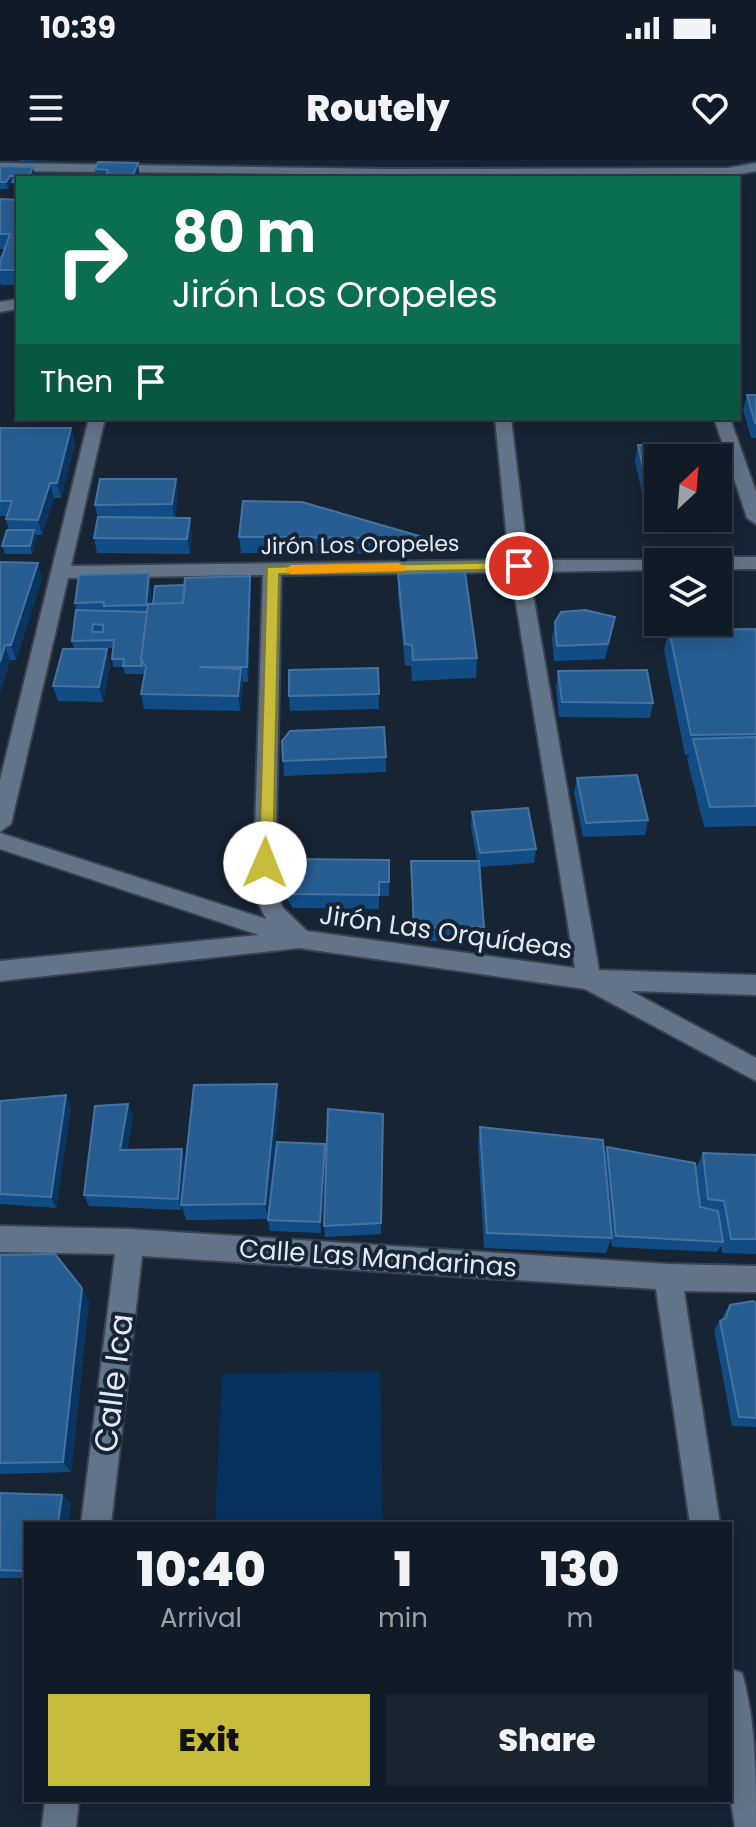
<!DOCTYPE html>
<meta charset="utf-8">
<style>
body{margin:0;font-family:Poppins,sans-serif;background:#1a242f;color:#f1f3f6;height:100vh;display:flex;flex-direction:column;font-size:30px;white-space:nowrap}
*{box-sizing:border-box;margin:0}
p{font-size:26px;color:#9ca1a7}
.icon{flex:none;width:44px;height:44px;fill:none;stroke:currentColor;stroke-width:2;stroke-linecap:round;stroke-linejoin:round}
.map{position:relative;flex:1;overflow:hidden}
.drawer{position:absolute;left:24px;top:1362px;width:708px;height:280px;display:flex;flex-direction:column;background:#111b27;border-radius:0px;box-shadow:0 4px 20px #0003,0 0 0 2px #303944}
.drawer>*{flex:none}
.guide{position:absolute;left:16px;top:16px;width:724px;height:244px;border-radius:0px;box-shadow:0 4px 20px #0003,0 0 0 2px #303944;background:#0b6e4f;color:#fff;overflow:hidden}
.needle{width:52px;rotate:26deg}
.controls{position:absolute;left:644px;top:284px;display:grid;gap:16px}
.controls a{display:grid;place-items:center;width:88px;height:88px;border-radius:0px;background:#111b27;box-shadow:0 4px 20px #0003,0 0 0 2px #303944;font-size:40px}
.pin{position:absolute;display:grid;place-items:center;width:68px;height:68px;color:#fff;margin:-34px;border:4px solid #fff;border-radius:50%;box-shadow:0 2px 8px #0007}
.me{position:absolute;width:88px;margin:-44px;rotate:1deg;stroke-linejoin:round;filter:drop-shadow(0 0 6px #0008)}
.turn{display:flex;align-items:center;gap:28px;height:168px;padding:0 24px;font-size:36px}
.turn .icon{width:104px;height:104px;stroke-width:2.5}
.turn b{display:block;font-size:56px;line-height:68px}
.then{display:flex;align-items:center;height:76px;padding:0 24px;background:#0003;gap:16px;font-size:30px}
.eta{display:flex;justify-content:space-evenly;align-items:center;height:136px;text-align:center}
.eta b{font-size:48px;font-weight:800;line-height:56px}
.action{display:flex;gap:16px;margin-top:auto;padding:16px 24px}
.action a{flex:1;height:92px;border-radius:0px;background:#c7bb3b;color:#111;font-size:32px;font-weight:800;line-height:92px;text-align:center}
.action a+a{background:#1a242f;color:#f1f3f6}
.status{display:flex;justify-content:space-between;align-items:center;height:56px;padding:0 40px;background:#111b27;direction:ltr}
.status svg{height:22px;fill:currentColor}
header{display:flex;justify-content:space-between;align-items:center;height:104px;padding:0 24px;background:#111b27;font-size:36px;font-weight:800}
.map>svg:first-child{display:block}
</style>
<div class="status"><b>10:39</b><svg viewBox="0 0 49 12"><path d="M0 12V9h3v3zM5 12V6h3v6zM10 12V3h3v9zM15 12V0h3v12zM26 1h20v11H26zM47 4h2v5h-2z"/></svg></div>
<header><svg class="icon" aria-label="menu" viewBox="0 0 24 24"><path d="M4 6h16M4 12h16M4 18h16"/></svg>Routely<svg class="icon" aria-label="heart" viewBox="0 0 24 24"><path d="M12 20l-8-8c-3-5 5-10 8-4 3-6 11-1 8 4z"/></svg></header>
<div class="map">
<svg width="756" height="1667" viewBox="0 0 756 1667">
<rect width="100%" height="100%" fill="#172434"/>
<path fill="#06315f" d="M380 1211 383 1364H215L222 1214Z"/>
<g fill="none" stroke-linecap="round" stroke-linejoin="round">
<defs>
<path id="minor" d="M0 3 386 9 728 8 756 3V11L718 18 0 11Z
M18 139V149L0 152V142Z
M89 258H105L71 406 509 400 495 258H511L528 400H665L658 402V410L529 412 599 810 756 815V835L631 831 756 898V921L585 829 299 788 0 821V801L259 775 0 689V673L266 759 253 732 263 415 68 418 11 664 0 672V620ZM511 412 575 808 307 771 283 748 275 732 281 415Z
M714 258H730L756 332V364L747 358Z
M718 397H756V409H718V402H709Z
M0 1066 130 1069 668 1104 756 1106V1132L684 1131 720 1364H690L656 1129 142 1096 111 1364H81L115 1094 0 1092Z
M730 1509 742 1513C756 1561 756 1617 756 1667H735L730 1636Z
M45 1640H79L76 1667H42Z"/>
</defs>
<use href="#minor" stroke="#384250" stroke-width="4"/>
<use href="#minor" fill="#647488" fill-rule="evenodd"/>
</g>
<path fill="#114c85" d="M19 0H61L19 1Z
M98 2 140 18H96L95 9Z
M0 6 35 15 18 18V30L15 29 13 23H11L8 29H0Z
M0 39 18 40V125H1L0 122V96H2L4 89H0Z
M747 235H756V278H751L743 250Z
M0 268H71L75 284 61 338H54L42 375H35L36 379 32 394H5L2 386 9 370 6 359V356H0Z
M638 285H723L733 317 729 332H718V298H658V333H642L635 301Z
M178 334 175 358 192 373 190 394 97 393 94 378 98 359 95 345Z
M239 377 426 378 425 394 241 393Z
M0 402 42 418 16 500H10L0 533Z
M149 413 151 428 150 444H153L185 425 250 416 251 431 248 522H243L240 551 144 549 141 534 144 514H125L123 507H113L112 499 113 488 74 489 72 481 76 450 75 443Z
M398 414 477 498 476 518 412 521 411 506 405 505 398 435Z
M555 462 612 472 605 499 554 501 552 478Z
M669 470 756 474V666L704 667 687 599 689 595H685L664 490Z
M107 489 110 505 103 542 58 541 53 526Z
M378 508 379 549 290 551 289 536Z
M558 511 653 543 650 558 559 557 556 526Z
M386 597V612L284 616 283 601Z
M577 618 648 660 645 675 583 677 574 632Z
M472 652 536 689 534 703 480 707 484 767 483 781H413L411 701H477L471 666Z
M389 700V736H379V749L293 748 285 735 283 721Z
M0 941 71 947 56 1048 0 1044Z
M279 941 268 1059 186 1060 182 1046 181 1050 89 1046 84 1035 133 956 127 990 182 989 185 1001Z
M383 954 381 1074 325 1077 324 1066Z
M480 967 605 995 607 987 696 1008 703 993 756 995V1094L722 1093 721 1086 717 1092 612 1087 611 1079 606 1093 484 1088 478 983Z
M325 984 326 996 321 1073 270 1071 268 1060Z
M0 1095 89 1141 71 1312 0 1314Z
M756 1143V1267L732 1266 714 1170 720 1161 722 1160 723 1155 730 1145Z
M0 1333 62 1335 71 1344 68 1364H26V1418H0Z"/>
<path fill="#0a3560" d="M138 3 140 18H132Z
M33 7 35 15 33 18H28Z
M10 16 11 23 8 29 6 22Z
M71 268 75 284 61 338 57 323Z
M176 319 178 334 175 360 172 344Z
M50 323 54 338 42 375 38 360Z
M190 358 192 373 190 394 187 379Z
M34 370 36 379 32 394 30 386Z
M38 403 42 418 16 500 11 485Z
M149 413 151 428 148 458 146 445Z
M250 416 251 431 248 522 247 507Z
M5 485 10 500 0 533V502Z
M107 489 110 505 103 542 99 527Z
M241 509 243 524 240 551 238 536Z
M277 924 279 941 268 1059 265 1044Z
M66 935 71 947 56 1048 51 1037Z
M128 944 133 956 125 1001 120 990Z
M325 984 326 996 321 1073 320 1062Z
M182 989 185 1001 181 1050 178 1039Z
M82 1128 89 1141 71 1312 63 1302Z
M62 1335 71 1344 68 1364H58Z"/>
<path fill="#275d91" stroke="#4473a1" stroke-width="2" fill-rule="evenodd" d="M98 2 138 3 132 18H106L108 10 95 9Z
M0 6 33 7 28 18H18V22H13L16 16H10L6 22H0Z
M0 39 18 40V54L15 65 18 66V102L16 110H0V102L10 74H0Z
M747 235H756V263H755Z
M0 268H71L57 323H50L38 360 6 359 12 341H0Z
M638 285H723L733 317H718V298H658V317H645Z
M100 319H176L172 344 95 345Z
M243 341 302 342 426 378 239 377Z
M98 357 190 358 187 379 94 378Z
M7 370H34L30 386H2Z
M0 402 38 403 11 485H5L0 502Z
M465 412 477 498 413 500 412 485 405 484 398 414Z
M149 413 146 445 104 446V442L75 443 79 415Z
M250 416 247 507H199L241 509 238 536 141 534 146 507 141 499 148 444 183 443 185 418Z
M185 425 183 443 153 444 155 426Z
M76 450 147 452 141 499 142 506H123L124 499H112L114 480 72 481ZM93 464 103 465V472H92Z
M585 450 615 457 608 484 557 486 555 462 561 452Z
M755 469 756 474V574L691 575 669 470Z
M63 489H107L99 527 53 526Z
M378 508 379 534 289 536V510Z
M647 510 653 543 562 542 558 511Z
M384 567 386 597 283 601 282 581 290 571Z
M756 577V646L710 647 693 579Z
M637 615 648 660 586 663 577 618Z
M528 648 536 689 480 693 472 652Z
M285 699 389 700V722H379V735L292 734 283 721Z
M411 701H479L484 767 414 768Z
M277 924 265 1044 181 1045 194 925Z
M66 935 51 1037 0 1034V941Z
M128 944 120 990 182 989 178 1039 84 1035 95 946Z
M328 949 383 954 381 1063 324 1066Z
M480 967 603 980 612 1078 487 1073Z
M277 982 325 984 320 1062 268 1060Z
M607 987 695 1003 700 1047 718 1051 723 1082 616 1076Z
M703 993 756 995V1079H731L724 1041 708 1039Z
M55 1094 82 1128 63 1302 0 1303V1095Z
M753 1141 756 1143V1258L739 1257 720 1161 726 1158 730 1145Z
M0 1333 62 1335 58 1364H26V1411L0 1410Z"/>
<path fill="#c7bb3b" stroke="#817a26" stroke-width="2" d="M519 402 526 406 524 409 279 414 273 703 271 707H259L267 407Z"/>
<path fill="#f59e0b" d="M399 403 406 408 404 411 291 414 284 410 291 405Z"/>
<g text-anchor="middle" dominant-baseline="central" stroke-width="8" stroke-linejoin="round" paint-order="stroke">
<g font-size="22" fill="#e0e9f4" stroke="#172434">
<text transform="translate(360 385) rotate(-1)">Jirón Los Oropeles</text>
</g>
<g font-size="26" fill="#e0e9f4" stroke="#172434">
<text transform="translate(446 772) rotate(8)">Jirón Las Orquídeas</text>
<text transform="translate(378 1098) rotate(4)">Calle Las Mandarinas</text>
</g>
<g font-size="32" fill="#e0e9f4" stroke="#172434">
<text transform="translate(113 1223) rotate(-83)">Calle Ica</text>
</g>
</g>
</svg>
<div class="controls">
<a><svg class="needle" viewBox="-14 -14 28 28"><path d="M0-13l5 13h-10z" fill="#e53935"/><path d="M0 13l5-13h-10z" fill="#9ca1a7"/></svg></a>
<a><svg class="icon" aria-label="layers" viewBox="0 0 24 24"><path d="M12 4l9 5-9 5-9-5zM3 14l9 5 9-5"/></svg></a>
</div>
<div class="pin" style="left:519px;top:406px;background:#d93025"><svg class="icon" aria-label="arrive" viewBox="0 0 24 24"><path d="M6 21V4h12l-3 4 3 4H6"/></svg></div>
<svg class="me" style="left:265px;top:703px" viewBox="-20 -20 40 40"><circle r="19" fill="#fff"/><path d="M0-13L10 11 0 6-10 11z" fill="#c7bb3b"/></svg>
<div class="guide">
<div class="turn"><svg class="icon" aria-label="right" viewBox="0 0 24 24"><path d="M7 20v-9h11M14 6l5 5-5 5"/></svg><div><b>80 m</b>Jirón Los Oropeles</div></div>
<div class="then">Then<svg class="icon" aria-label="arrive" viewBox="0 0 24 24"><path d="M6 21V4h12l-3 4 3 4H6"/></svg></div>
</div>
<section class="drawer">
<div class="eta">
<div><b>10:40</b><p>Arrival</p></div>
<div><b>1</b><p>min</p></div>
<div><b>130</b><p>m</p></div>
</div>
<div class="action"><a>Exit</a><a>Share</a></div>
</section>
</div>
